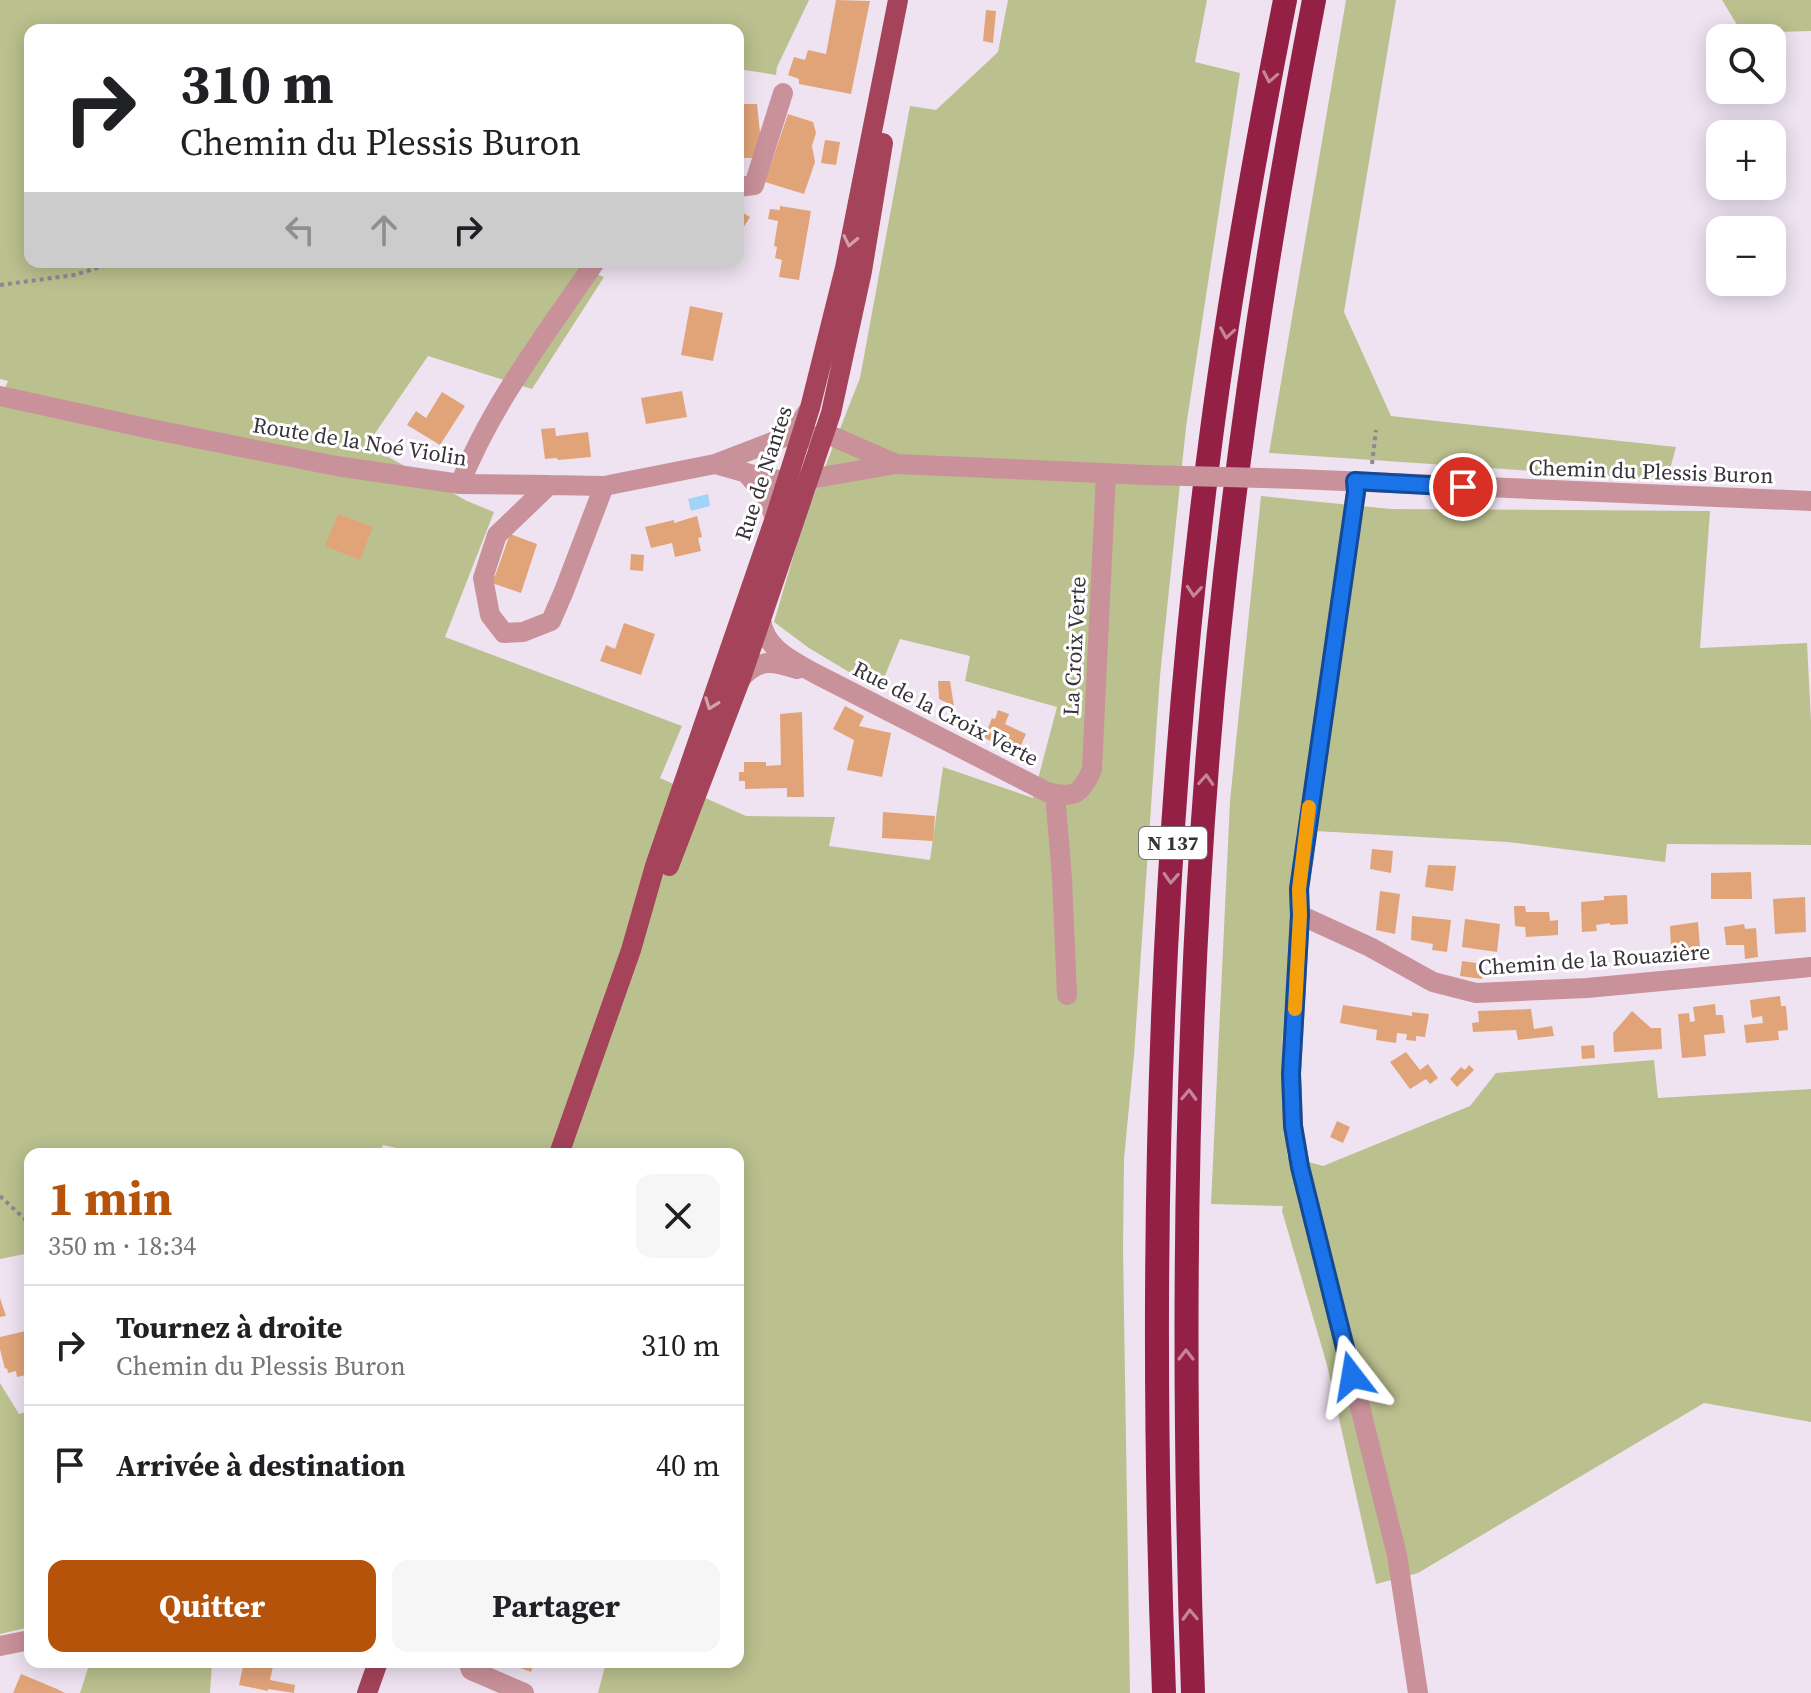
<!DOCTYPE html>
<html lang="fr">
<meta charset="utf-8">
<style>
body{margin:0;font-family:"Source Serif 4",serif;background:#f6f6f6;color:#202124;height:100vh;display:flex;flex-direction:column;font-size:30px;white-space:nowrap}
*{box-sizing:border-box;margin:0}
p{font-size:26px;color:#757577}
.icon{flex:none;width:44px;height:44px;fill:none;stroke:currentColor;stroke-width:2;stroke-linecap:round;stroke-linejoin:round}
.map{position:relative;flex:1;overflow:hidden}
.drawer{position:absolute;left:24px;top:1148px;width:720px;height:520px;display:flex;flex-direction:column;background:#fff;border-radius:16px;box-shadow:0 4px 20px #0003}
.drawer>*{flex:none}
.top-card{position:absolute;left:24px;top:24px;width:720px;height:244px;border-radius:16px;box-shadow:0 4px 20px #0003;background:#fff;color:#202124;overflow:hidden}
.tools{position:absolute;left:1706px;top:24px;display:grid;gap:16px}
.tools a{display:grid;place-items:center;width:80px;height:80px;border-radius:16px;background:#fff;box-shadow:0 4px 20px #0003;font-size:40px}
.pin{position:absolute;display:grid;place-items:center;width:68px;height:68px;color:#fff;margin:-34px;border:4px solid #fff;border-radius:50%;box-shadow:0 2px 8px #0007}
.me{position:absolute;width:88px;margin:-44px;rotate:346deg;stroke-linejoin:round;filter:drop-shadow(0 0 6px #0008)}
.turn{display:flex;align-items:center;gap:28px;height:168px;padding:0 24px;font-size:36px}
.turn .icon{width:104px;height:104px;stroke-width:2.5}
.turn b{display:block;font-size:56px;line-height:68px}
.lanes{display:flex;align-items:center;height:76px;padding:0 24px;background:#0003;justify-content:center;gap:40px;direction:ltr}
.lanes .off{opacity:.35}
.round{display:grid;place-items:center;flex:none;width:84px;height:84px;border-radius:16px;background:#f6f6f6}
.headline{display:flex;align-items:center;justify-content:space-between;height:136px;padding:0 24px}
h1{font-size:48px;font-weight:700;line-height:60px;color:#b45309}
.cta{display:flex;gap:16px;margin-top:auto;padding:16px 24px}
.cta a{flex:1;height:92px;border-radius:16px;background:#b45309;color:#fff;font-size:32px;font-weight:700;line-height:92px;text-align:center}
.cta a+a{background:#f6f6f6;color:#202124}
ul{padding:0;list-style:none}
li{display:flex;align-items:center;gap:24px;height:120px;padding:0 24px;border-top:2px solid #e0e0e0}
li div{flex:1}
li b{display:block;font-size:30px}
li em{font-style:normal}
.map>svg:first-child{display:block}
</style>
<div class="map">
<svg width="1811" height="1693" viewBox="0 0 1811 1693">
<rect width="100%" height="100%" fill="#efe3f2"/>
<path fill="#bbc08f" d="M0 0H809L777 67 776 75 738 69V30H30V262H565L604 277 532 389 428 356 367 445 467 501 494 512 445 637 682 726 660 778 746 816 835 817 829 846 930 860 943 767 1033 798 1057 707 965 681 970 656 900 639 879 690 809 648 774 622 804 520 860 378 910 106 936 110 998 52 1008 0H1207L1195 62 1240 73 1186 427 1160 676 1134 1055 1124 1159 1123 1249 1130 1693H598L606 1662H738V1154H423L383 1145 379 1154H30V1253L0 1259V400L8 381 0 379Z
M1346 0H1396L1344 312 1391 416 1676 447 1667 480 1269 453Z
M1722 0H1811V31L1742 33Z
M1261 496 1391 509 1710 511 1700 648 1807 643 1811 721V845L1667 844 1665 862 1508 842 1297 830 1282 1047 1287 1156 1323 1166 1470 1106 1496 1073 1654 1060 1658 1098 1811 1089V1422L1704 1403 1418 1573 1376 1584 1327 1365 1282 1211 1283 1206 1211 1204 1230 801Z
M0 1383 19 1414 30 1411V1627L0 1634Z
M90 1662H212L210 1693H80Z"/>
<path fill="#a0d4f8" d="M708 494 710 506 691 511 688 499Z"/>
<path fill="#e1a479" d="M836 0 870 1 851 94 799 84V79L788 75 794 57 805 60 808 50 826 54Z
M986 10 996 11 993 43 983 41Z
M738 104H757L761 142 756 158H738Z
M788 114 813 122 816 133 812 146 815 162 804 194 765 182Z
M825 140 840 142 836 165 821 163Z
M780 206 811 211 799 280 779 277 782 260 775 258 777 247 774 246 778 221 768 219 770 209 780 210Z
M738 210 750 217 738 236Z
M690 306 723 313 713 361 681 355Z
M682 391 687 417 646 424 641 398Z
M442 392 465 406 440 445 407 425 416 411 426 418Z
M555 428 556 436 588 432 591 457 558 460 557 458 545 459 541 429Z
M338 514 373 527 360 560 325 546Z
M697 516 702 537 698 538 701 551 675 557 672 543 651 548 645 527 674 520V523Z
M510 534 537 544 521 593 492 583 490 575 495 576Z
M631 554 644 555 643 571 630 570Z
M624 623 655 634 641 675 600 661 606 645 615 649Z
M938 681H950L954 706 939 699Z
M845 706 864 716 859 726 891 733 882 777 847 770 854 740 833 729Z
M998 710 1009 714 1005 724 1026 734 1018 752 984 738 992 718 995 719Z
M802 712 804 797H787V788L745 789V781H739V772H744V762H766V766L781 765 780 714Z
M883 812 935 816 933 841 882 838Z
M1372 849 1393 851 1391 873 1370 869Z
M1428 865 1456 866 1453 891 1425 887Z
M1751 872 1752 899H1711V873Z
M1380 891 1400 894 1395 934 1376 930Z
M1627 895 1628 924 1610 925V923L1596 925 1597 931 1582 932 1581 902 1604 900V896Z
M1805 897 1806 932 1775 934 1773 899Z
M1514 906H1525L1526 912H1549L1550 921 1558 920V935L1526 937 1525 927 1515 926Z
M1412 916 1451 920 1447 952 1432 950 1433 944 1411 940Z
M1465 919 1500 924 1497 952 1462 947Z
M1698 922 1700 947 1671 950 1670 926Z
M1744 924 1745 929 1756 928 1758 957 1745 959 1744 945H1726L1724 927Z
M1462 961 1484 964 1482 979 1460 976Z
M1780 996 1781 1006H1786L1788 1030 1778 1031 1779 1040 1746 1043 1744 1025 1763 1023 1762 1016 1752 1018 1750 1000Z
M1715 1004 1716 1015H1723L1725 1033 1704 1035 1706 1056 1682 1058 1678 1014 1689 1013 1690 1022 1695 1021 1693 1007Z
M1343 1005 1412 1016V1012L1429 1014 1425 1037 1416 1036V1041L1406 1040 1407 1034 1397 1033 1396 1043 1376 1040 1377 1030 1340 1023Z
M1531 1009 1534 1029 1552 1026 1554 1036 1518 1040 1516 1030 1473 1032 1472 1023 1479 1022 1478 1011Z
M1632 1011 1651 1028H1661L1662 1049 1614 1052 1613 1033Z
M1594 1045 1595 1058 1582 1059 1581 1046Z
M1406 1052 1420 1070 1428 1064 1438 1078 1430 1084 1426 1079 1410 1089 1390 1062Z
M1469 1065 1474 1070 1457 1087 1450 1079 1461 1067 1465 1070Z
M1337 1121 1350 1127 1343 1143 1330 1137Z
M0 1298 6 1316 0 1317Z
M30 1330V1374L17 1377 16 1371 8 1373 7 1368 5 1369 0 1349V1337Z
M244 1662H274L270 1680 295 1685 294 1693 268 1689V1691L239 1685Z
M505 1662H534L531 1672Z
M21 1674 57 1689 65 1693H13Z"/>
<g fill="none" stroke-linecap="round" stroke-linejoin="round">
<path stroke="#908792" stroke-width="4" stroke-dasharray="4 4" stroke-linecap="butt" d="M0 285 74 275 117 262
M1372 464 1376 430
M0 1196 30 1224"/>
<path stroke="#c9919a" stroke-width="20" d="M738 187 754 185 783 93
M0 396 146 428 336 466 460 484 549 485 604 486 715 464 785 437 801 421 808 411
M806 438 823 435 834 437 896 464
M715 464 764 478 787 481 804 480 896 464 1147 475
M747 474 766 496 775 518
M1297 479 1811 501
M1355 481 1356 492 1299 889 1300 915 1291 1074 1293 1126 1300 1167 1397 1555 1418 1693
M460 484C492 403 547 333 595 262
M549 485 497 535 483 578 490 615 504 633 523 632 551 621 564 591 604 486
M761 620C765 649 793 661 816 674L1047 792C1074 799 1082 794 1092 769L1106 474
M741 678C760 658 773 661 797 669
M1055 794 1062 878 1067 995
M1300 915 1370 947 1433 982 1476 993 1587 988 1811 967
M0 1646 30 1640
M468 1662 471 1670 524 1693"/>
<path stroke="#a5435b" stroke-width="20" d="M669 866 741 678 831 413 862 271 883 143
M559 1154 631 950 655 866 775 518 810 408 845 268 898 0
M367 1693 378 1662"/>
<path stroke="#952045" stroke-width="24" d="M1164 1693C1148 1275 1157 845 1212 430 1231 286 1257 142 1285 0
M1193 1693C1182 1379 1183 1066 1208 753 1228 500 1266 249 1314 0"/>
<path stroke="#c9919a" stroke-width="20" d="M1147 475 1297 479"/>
</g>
<defs><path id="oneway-chevron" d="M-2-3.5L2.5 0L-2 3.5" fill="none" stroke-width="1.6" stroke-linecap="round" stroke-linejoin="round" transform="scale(2)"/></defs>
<g stroke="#c58499">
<use href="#oneway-chevron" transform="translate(1270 77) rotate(101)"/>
<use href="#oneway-chevron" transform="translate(1227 333) rotate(99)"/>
<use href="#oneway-chevron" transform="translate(1194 591) rotate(95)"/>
<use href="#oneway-chevron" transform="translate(1206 780) rotate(-86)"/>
<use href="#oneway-chevron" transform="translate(1171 878) rotate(93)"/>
<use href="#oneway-chevron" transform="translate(1189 1095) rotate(-88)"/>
<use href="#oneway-chevron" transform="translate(1186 1355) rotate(-90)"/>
<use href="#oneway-chevron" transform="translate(1190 1615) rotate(-92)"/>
</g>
<g stroke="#d2a1ad">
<use href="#oneway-chevron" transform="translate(850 241) rotate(102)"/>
<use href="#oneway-chevron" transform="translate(711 704) rotate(110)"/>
</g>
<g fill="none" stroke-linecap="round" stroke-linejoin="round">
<defs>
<path id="route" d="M1352 1376 1300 1167 1293 1126 1291 1074 1300 915 1299 889 1356 492 1355 481 1463 487"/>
</defs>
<use href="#route" stroke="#114b97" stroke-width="20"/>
<use href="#route" stroke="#1a73e8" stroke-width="14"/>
<path stroke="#f59e0b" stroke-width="14" d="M1295 1009 1300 915 1299 889 1309 807"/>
</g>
<g text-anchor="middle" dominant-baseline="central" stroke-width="6" stroke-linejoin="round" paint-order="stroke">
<rect fill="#fff" stroke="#737074" stroke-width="2" x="1139" y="827" width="68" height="32" rx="6"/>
<g font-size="20" font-weight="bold" fill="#373238">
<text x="1173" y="843">N 137</text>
</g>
<g font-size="22" fill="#373238" stroke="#fff">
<text transform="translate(360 441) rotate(9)">Route de la Noé Violin</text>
<text transform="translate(1651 471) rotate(2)">Chemin du Plessis Buron</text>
<text transform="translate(763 473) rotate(-72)">Rue de Nantes</text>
<text transform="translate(1074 646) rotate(-87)">La Croix Verte</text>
<text transform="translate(946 713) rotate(27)">Rue de la Croix Verte</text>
<text transform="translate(1594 959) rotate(-4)">Chemin de la Rouazière</text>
</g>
</g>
</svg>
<div class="tools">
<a><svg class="icon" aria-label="search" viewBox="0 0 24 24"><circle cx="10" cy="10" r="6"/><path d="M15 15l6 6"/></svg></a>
<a>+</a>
<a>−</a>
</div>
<div class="pin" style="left:1463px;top:487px;background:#d93025"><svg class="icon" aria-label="arrive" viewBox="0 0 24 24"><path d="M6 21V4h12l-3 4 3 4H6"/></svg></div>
<svg class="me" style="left:1352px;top:1376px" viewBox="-20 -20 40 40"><path d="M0-17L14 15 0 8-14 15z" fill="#1a73e8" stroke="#fff" stroke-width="4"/></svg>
<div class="top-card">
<div class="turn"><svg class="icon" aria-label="right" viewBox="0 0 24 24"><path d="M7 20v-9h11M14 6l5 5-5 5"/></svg><div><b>310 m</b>Chemin du Plessis Buron</div></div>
<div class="lanes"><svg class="icon off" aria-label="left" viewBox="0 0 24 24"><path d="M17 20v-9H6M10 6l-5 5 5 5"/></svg><svg class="icon off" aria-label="ahead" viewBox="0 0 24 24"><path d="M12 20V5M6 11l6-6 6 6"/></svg><svg class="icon" aria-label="right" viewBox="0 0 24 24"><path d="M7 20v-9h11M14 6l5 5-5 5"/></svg></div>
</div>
<section class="drawer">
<div class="headline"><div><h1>1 min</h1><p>350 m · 18:34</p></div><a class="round"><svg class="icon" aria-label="close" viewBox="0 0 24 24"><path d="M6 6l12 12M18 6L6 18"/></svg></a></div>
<ul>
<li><svg class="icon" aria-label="right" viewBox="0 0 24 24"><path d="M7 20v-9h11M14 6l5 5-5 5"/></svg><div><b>Tournez à droite</b><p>Chemin du Plessis Buron</p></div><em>310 m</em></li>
<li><svg class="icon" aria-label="arrive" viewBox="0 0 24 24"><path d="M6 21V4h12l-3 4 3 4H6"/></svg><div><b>Arrivée à destination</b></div><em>40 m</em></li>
</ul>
<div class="cta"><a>Quitter</a><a>Partager</a></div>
</section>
</div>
